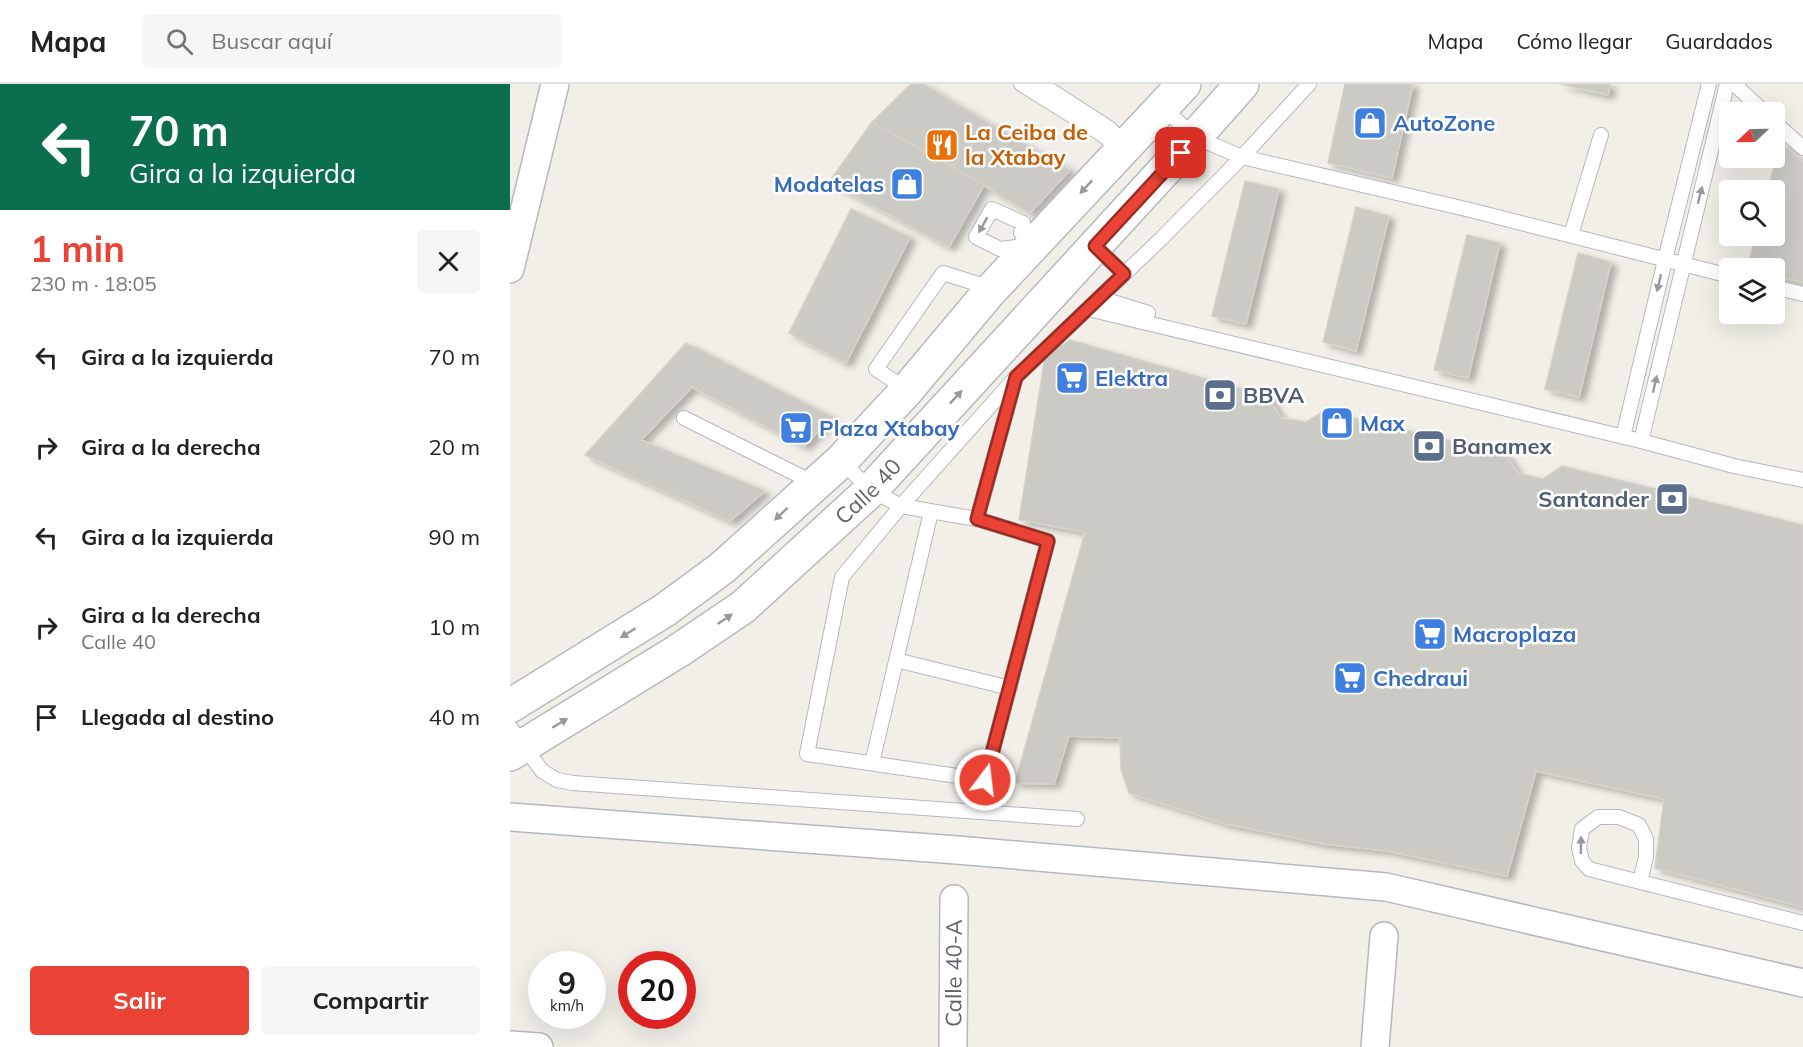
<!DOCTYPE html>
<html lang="es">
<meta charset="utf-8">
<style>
body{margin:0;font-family:Mulish,sans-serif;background:#f6f6f6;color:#222;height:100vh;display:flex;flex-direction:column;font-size:22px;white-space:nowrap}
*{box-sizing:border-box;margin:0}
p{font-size:20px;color:#767676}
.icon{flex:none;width:33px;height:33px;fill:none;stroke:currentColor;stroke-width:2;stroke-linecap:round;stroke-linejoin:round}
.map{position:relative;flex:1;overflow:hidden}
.side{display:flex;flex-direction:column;background:#fff;width:510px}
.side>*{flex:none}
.banner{background:#0b6e4f;color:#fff;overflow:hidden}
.needle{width:39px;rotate:248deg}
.fabs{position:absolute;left:1209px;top:18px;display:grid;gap:12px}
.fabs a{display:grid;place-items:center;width:66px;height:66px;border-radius:6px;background:#fff;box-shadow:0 6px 24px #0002;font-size:30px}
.speed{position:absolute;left:18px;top:867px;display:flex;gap:12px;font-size:30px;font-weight:700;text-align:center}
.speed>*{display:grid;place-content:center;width:78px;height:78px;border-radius:50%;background:#fff;box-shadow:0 6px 24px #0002;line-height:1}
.speed small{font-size:15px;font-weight:400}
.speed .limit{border:9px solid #d22;background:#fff;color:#111}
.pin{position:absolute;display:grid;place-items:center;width:51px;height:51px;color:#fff;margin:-26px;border-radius:12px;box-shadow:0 3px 9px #0006}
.me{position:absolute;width:66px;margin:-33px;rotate:15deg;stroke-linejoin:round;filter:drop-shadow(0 0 4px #0008)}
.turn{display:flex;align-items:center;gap:21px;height:126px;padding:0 30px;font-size:27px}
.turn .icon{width:78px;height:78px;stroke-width:2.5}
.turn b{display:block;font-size:42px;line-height:51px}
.round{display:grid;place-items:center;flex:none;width:63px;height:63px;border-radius:6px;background:#f6f6f6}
.headline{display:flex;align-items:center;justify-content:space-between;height:102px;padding:0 30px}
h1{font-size:36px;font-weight:700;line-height:45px;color:#ea4335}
.primary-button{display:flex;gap:12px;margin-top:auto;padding:12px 30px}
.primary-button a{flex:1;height:69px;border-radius:6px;background:#ea4335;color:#fff;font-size:24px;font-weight:700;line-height:69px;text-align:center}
.primary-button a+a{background:#f6f6f6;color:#222}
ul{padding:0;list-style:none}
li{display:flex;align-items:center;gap:18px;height:90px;padding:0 30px}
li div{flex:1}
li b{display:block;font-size:22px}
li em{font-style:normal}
header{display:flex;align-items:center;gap:36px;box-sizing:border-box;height:84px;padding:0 30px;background:#fff;border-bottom:2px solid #e0e0e0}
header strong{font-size:28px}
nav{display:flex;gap:33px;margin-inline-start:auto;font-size:21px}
.search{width:420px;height:54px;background:#f6f6f6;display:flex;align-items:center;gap:15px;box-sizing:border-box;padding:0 21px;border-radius:6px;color:#767676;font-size:22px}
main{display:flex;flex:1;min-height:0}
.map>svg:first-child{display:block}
</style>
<header>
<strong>Mapa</strong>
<div class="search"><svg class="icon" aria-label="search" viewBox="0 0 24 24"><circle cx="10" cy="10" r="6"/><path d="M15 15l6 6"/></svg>Buscar aquí</div>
<nav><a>Mapa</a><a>Cómo llegar</a><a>Guardados</a></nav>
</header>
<main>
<section class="side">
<div class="banner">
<div class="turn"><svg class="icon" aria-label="left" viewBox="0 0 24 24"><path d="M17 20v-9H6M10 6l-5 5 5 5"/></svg><div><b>70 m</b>Gira a la izquierda</div></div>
</div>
<div class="headline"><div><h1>1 min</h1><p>230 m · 18:05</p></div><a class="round"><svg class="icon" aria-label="close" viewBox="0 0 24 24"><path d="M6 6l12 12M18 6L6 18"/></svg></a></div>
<ul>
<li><svg class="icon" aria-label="left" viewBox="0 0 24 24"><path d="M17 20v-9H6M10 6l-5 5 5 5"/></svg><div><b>Gira a la izquierda</b></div><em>70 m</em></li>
<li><svg class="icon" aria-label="right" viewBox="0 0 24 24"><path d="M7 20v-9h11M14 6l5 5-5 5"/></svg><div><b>Gira a la derecha</b></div><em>20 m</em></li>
<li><svg class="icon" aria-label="left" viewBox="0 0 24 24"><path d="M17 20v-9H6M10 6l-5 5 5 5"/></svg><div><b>Gira a la izquierda</b></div><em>90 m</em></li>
<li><svg class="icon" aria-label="right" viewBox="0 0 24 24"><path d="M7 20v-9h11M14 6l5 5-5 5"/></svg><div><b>Gira a la derecha</b><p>Calle 40</p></div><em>10 m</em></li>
<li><svg class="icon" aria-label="arrive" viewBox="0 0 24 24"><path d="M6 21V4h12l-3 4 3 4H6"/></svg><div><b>Llegada al destino</b></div><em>40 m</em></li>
</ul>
<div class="primary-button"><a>Salir</a><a>Compartir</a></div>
</section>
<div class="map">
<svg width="1293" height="963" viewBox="0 0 1293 963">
<defs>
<filter id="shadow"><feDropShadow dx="6" dy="4" stdDeviation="3" flood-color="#0004"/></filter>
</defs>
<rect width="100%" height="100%" fill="#f1efe8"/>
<path fill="#cccac5" stroke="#d6d1c6" stroke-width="1.5" filter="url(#shadow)" d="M401 0H414L480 40 443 83 362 38Z
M835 0H903L882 94 818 79Z
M1050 0H1100L1098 11Z
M362 38 474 101 439 163 319 98Z
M480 40 560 86 520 129 443 83Z
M1270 58 1293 79V198L1264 192V184H1237L1246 152H1264V106H1258Z
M735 97 769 105 736 240 702 232Z
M846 123 879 132 846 267 813 258Z
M341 125 400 153 336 279 279 249Z
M957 151 990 159 958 294 924 286Z
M1068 169 1101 178 1069 313 1035 305Z
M560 256 759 313 771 334 796 338 814 327 995 370 1008 389 1033 395 1052 382 1293 441V823L1145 784 1154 715 1026 687 997 792 878 767 814 760 717 740 619 709 611 685 610 654 559 652 544 700 505 699 575 448 509 436 535 273Z
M176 259 323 333 294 362 182 303 131 356 255 407 220 437 75 371Z"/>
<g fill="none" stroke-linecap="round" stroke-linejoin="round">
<defs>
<path id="lane" d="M511 0 593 51 610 67
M531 0 599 44 606 51
M1224 0 1254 28
M653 24 685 53 732 73 956 125 1220 192
M1264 38 1293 64
M1061 151 1091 51
M585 162 614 190
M513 168 507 163 490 165 466 153 482 125 513 139 511 149 524 159
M1264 203 1293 210
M590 214 638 229
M578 225 1131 357 1224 382 1293 396
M506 293 467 435 538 457 475 696 297 670 332 493 391 422 506 293 651 155 732 73 799 0
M397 306 366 285 433 189 468 200 480 207
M174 334 294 394 302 401
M1113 353 1155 176 1199 0
M1131 357 1217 0
M331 377 361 406 391 422 467 435
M386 576 500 604
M0 643 32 687 47 696 63 699 567 735
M362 679 421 428
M1130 798 1136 773V755L1129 741 1109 733H1088L1072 745 1069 764 1072 777 1079 785 1293 839"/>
<g id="street">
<path d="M0 185 45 0"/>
<path d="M0 733 447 766 876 803 1293 899"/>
<path d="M0 961 29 963"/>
<path id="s1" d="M443 963 444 815"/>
<path d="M865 963 874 852"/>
</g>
<g id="secondary">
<path d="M0 622 155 526 212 484 331 377 397 306 480 207 674 0"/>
<path id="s2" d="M0 670 168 567 233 523 361 406 685 53 732 0"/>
</g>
</defs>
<use href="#lane" stroke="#b5b8bc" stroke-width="16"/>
<use href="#street" stroke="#b5b8bc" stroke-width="30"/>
<use href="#secondary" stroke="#b6babf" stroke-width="36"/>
<use href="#lane" stroke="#fff" stroke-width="14"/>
<use href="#street" stroke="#fff" stroke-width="27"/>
<use href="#secondary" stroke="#fff" stroke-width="33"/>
</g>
<defs><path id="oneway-solid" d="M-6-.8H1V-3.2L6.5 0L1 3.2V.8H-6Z" transform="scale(1.5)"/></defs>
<g fill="#979a9d">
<use href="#oneway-solid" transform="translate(576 103) rotate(133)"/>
<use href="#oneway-solid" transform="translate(1190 111) rotate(-76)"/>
<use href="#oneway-solid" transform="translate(473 141) rotate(119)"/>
<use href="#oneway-solid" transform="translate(1149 199) rotate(103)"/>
<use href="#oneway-solid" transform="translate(1145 300) rotate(-77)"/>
<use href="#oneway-solid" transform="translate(446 313) rotate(-47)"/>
<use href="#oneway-solid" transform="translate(271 430) rotate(137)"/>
<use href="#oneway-solid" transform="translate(215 535) rotate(-34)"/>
<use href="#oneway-solid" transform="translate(118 549) rotate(148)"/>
<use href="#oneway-solid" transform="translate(50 639) rotate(-31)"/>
<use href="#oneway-solid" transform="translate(1071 761) rotate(-89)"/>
</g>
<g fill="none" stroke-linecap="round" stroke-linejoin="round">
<defs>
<path id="route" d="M475 696 538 457 467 435 506 293 614 190 585 162 671 69"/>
</defs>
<use href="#route" stroke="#982c22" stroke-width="15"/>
<use href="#route" stroke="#ea4335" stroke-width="10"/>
</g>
<defs>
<symbol id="shop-square" viewBox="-11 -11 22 22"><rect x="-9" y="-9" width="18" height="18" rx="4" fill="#3f7fe0" stroke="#fff"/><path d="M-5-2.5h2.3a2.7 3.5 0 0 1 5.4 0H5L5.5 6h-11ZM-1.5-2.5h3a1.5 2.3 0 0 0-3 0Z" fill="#fff"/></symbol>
<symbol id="restaurant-square" viewBox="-11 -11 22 22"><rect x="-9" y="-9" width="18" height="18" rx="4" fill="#e8710a" stroke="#fff"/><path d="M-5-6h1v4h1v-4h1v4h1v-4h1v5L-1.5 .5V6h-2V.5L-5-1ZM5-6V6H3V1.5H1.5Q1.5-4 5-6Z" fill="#fff"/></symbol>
<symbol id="supermarket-square" viewBox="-11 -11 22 22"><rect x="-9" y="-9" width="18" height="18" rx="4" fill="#3f7fe0" stroke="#fff"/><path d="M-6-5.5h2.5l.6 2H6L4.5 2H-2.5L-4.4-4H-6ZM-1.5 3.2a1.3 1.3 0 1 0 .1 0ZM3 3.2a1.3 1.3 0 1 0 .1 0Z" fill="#fff"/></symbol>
<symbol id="bank-square" viewBox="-11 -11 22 22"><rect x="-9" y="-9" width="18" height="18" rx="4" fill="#5c6f8a" stroke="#fff"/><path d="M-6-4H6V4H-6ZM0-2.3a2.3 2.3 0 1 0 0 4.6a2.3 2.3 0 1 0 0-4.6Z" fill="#fff"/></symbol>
</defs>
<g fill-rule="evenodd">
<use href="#shop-square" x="841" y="20" width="38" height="38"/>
<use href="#restaurant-square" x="413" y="42" width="38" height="38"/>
<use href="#shop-square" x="378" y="81" width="38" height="38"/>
<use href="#supermarket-square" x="543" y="275" width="38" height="38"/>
<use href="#bank-square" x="691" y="292" width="38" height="38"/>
<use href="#shop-square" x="808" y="320" width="38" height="38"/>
<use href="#supermarket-square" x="267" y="325" width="38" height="38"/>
<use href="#bank-square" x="900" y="343" width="38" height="38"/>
<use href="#bank-square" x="1143" y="396" width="38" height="38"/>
<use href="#supermarket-square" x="901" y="531" width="38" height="38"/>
<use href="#supermarket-square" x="821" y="575" width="38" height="38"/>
</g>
<g text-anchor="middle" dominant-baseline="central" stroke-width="5" stroke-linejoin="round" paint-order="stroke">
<g font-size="22" font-weight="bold" fill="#366cbe" stroke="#fff" text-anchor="start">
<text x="883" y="39">AutoZone</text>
<text x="374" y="100" text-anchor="end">Modatelas</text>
<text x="585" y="294">Elektra</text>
<text x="850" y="339">Max</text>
<text x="309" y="344">Plaza Xtabay</text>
<text x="943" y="550">Macroplaza</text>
<text x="863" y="594">Chedraui</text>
</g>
<g font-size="22" font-weight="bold" fill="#c56008" stroke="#fff" text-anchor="start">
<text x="455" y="48">La Ceiba de<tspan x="455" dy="25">la Xtabay</tspan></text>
</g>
<g font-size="22" font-weight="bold" fill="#4e5e75" stroke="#fff" text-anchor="start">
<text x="733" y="311">BBVA</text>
<text x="942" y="362">Banamex</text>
<text x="1139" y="415" text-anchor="end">Santander</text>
</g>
<g font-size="22" fill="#5f6368" stroke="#fff">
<text stroke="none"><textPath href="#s2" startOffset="446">Calle 40</textPath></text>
<text stroke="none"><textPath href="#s1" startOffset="74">Calle 40-A</textPath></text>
</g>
</g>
</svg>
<div class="fabs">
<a><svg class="needle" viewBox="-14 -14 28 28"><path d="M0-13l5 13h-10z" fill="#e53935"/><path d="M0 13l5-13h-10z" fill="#767676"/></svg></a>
<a><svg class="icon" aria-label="search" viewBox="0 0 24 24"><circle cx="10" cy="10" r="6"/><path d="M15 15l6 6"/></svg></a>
<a><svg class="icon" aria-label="layers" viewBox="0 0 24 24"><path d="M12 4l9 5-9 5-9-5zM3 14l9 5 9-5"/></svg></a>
</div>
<div class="speed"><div>9<small>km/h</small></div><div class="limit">20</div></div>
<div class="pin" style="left:671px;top:69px;background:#d93025"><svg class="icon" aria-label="arrive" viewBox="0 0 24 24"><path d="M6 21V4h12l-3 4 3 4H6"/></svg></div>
<svg class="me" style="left:475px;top:696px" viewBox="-20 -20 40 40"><circle r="17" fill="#ea4335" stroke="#fff" stroke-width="3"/><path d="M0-11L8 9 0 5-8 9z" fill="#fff"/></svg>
</div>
</main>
